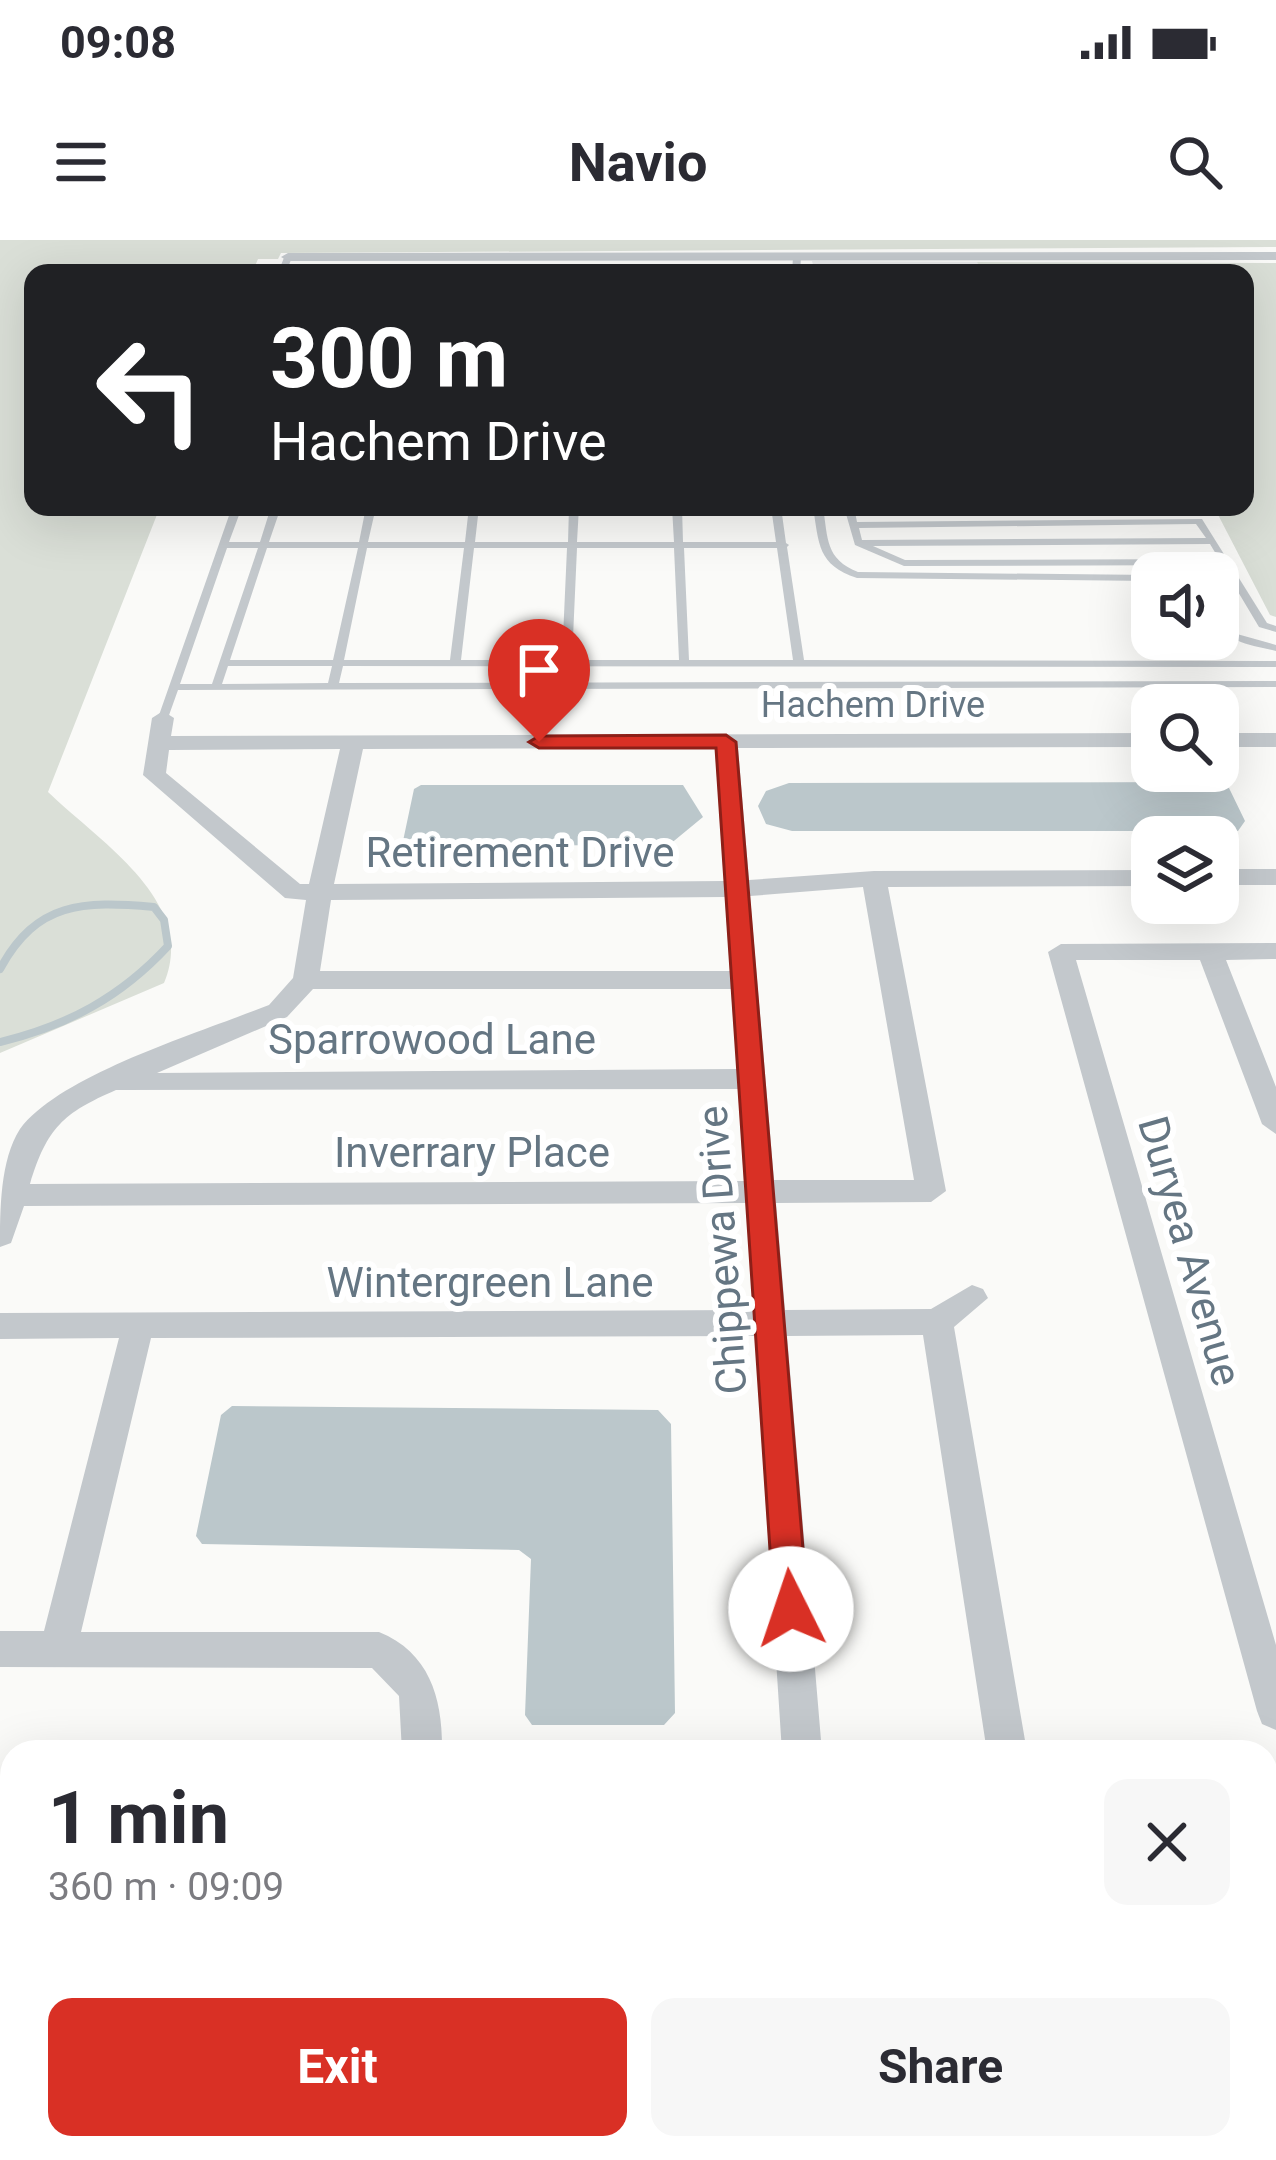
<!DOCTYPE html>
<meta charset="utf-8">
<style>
body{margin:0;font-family:Roboto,sans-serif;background:#f7f7f7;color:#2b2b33;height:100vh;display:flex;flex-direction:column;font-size:45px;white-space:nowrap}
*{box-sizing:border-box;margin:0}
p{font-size:39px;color:#7c7c81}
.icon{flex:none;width:66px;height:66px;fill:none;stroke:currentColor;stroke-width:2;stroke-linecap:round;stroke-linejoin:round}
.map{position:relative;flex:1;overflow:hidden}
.side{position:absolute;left:0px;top:1500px;width:1278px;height:420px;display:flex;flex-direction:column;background:#fff;border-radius:36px 36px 0 0;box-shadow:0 12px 48px #0002}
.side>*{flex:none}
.guide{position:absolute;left:24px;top:24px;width:1230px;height:252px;border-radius:24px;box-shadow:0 12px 48px #0002;background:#202124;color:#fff;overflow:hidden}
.buttons{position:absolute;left:1131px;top:312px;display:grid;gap:24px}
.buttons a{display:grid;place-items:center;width:108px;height:108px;border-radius:24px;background:#fff;box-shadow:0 12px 48px #0002;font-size:60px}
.pin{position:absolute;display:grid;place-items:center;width:102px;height:102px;color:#fff;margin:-123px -51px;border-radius:50% 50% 50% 0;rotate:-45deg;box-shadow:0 0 12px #0007}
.pin .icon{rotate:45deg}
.me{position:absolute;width:132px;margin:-66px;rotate:356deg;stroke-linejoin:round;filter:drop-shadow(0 0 9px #0008)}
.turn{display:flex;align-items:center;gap:42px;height:252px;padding:0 48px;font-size:54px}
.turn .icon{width:156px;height:156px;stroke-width:2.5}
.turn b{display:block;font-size:84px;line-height:102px}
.round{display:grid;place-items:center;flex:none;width:126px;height:126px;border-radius:24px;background:#f7f7f7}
.summary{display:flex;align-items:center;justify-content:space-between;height:204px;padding:0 48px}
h1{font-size:72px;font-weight:700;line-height:90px}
.action{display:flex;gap:24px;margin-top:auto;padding:24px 48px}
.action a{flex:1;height:138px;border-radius:24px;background:#d93025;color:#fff;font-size:48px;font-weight:700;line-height:138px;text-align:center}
.action a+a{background:#f7f7f7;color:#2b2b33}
.status{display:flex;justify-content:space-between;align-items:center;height:84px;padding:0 60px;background:#fff;direction:ltr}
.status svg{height:33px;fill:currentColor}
header{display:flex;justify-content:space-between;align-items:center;height:156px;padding:0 48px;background:#fff;font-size:54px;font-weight:700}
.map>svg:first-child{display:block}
</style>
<div class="status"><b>09:08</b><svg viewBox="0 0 49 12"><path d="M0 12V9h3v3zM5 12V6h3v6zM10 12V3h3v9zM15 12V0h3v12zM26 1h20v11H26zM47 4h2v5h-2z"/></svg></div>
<header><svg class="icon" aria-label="menu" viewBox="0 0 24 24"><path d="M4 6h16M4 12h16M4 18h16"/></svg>Navio<svg class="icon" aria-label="search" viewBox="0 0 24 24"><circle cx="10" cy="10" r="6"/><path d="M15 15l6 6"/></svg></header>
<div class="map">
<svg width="1276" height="1920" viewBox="0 0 1276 1920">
<rect width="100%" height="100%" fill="#fafaf8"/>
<path fill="#e8e9e9" d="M812 21 977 22 981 33H815Z"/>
<path fill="#dadfd7" d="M0 0H1276V7L281 13 278 19H258L252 33H33V267H160L48 552C101 603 198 662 164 743L0 813Z
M977 22 1276 23V377L1270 375 1214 267H1245V33H981Z"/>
<path fill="#bbc7cb" d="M1221 542 1229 548 1245 581 1238 591H792L766 584 758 566 766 551 789 543Z
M421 545H683L703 577 669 605 409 606 403 601 414 549Z
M232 1166 658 1170 671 1184 675 1473 664 1485H532L525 1475 531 1319 519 1310 202 1304 196 1296 221 1175Z"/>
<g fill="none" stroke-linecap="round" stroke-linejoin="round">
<path stroke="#bbc7cb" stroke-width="8" d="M0 729C37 661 83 661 154 667L164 680 168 706C121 757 67 786 0 802"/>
<path stroke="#bbc7cb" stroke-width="12" d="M0 1772H12"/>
<path fill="#c3c8cc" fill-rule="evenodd" d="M285 15 292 17 286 33H278Z
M797 15 801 17 800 33H792L793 17Z
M876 28 948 31 952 33 873 32Z
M232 267H242L229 302H260L271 267H281L269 302H359L366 267H376L368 302H465L469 267H479L475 302H568L569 267H579L577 302H674L672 267H682L683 302H776L771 267H781L786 303 789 305 787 307 804 420 1276 421V427L343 426 339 443 1276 441V447L178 450 168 478 159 480 158 478ZM227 308H258L212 444H180ZM267 308H358L333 420H230ZM367 308H464L450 420H344ZM474 308H567L562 420H461ZM577 308H674L679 420H572ZM684 308H777L793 420H689ZM228 426H332L328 443 222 444Z
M813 267H823C828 298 825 319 858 332L1152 335V341L857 338C817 325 819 303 813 267Z
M844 267H854L857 282 1202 279 1267 383 1276 386V392L1259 387 1222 325 904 326 855 305ZM1196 284 1206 298 862 300 859 288ZM1210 304 1219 319 905 320 873 306Z
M1218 374 1222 375 1237 394 1276 405V411C1252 405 1220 403 1218 374Z"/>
<path fill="#c3c8cc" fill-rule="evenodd" d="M1276 12V20L288 21 281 17 288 13Z
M163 471 174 478 171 496 1152 493V507L738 508 749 640 874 631 1152 630V646L888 647 946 951 931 962 776 963 785 1070 931 1069 972 1045 983 1049 988 1058 954 1087 1027 1512H987L923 1095 787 1096 822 1512H782L755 1096 151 1098 81 1392H379C431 1413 443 1461 442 1512H402L399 1456 372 1428 0 1427V1391H44L119 1098 0 1099V1073L753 1070 746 963 24 966 11 1003 0 1007C0 970 0 920 20 889 61 834 202 792 269 765L293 738 306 660 285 658 143 535 152 478ZM715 508 724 641 334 644 363 509ZM340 509 309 644H300L166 533 169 510ZM863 647 914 940H774L750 656ZM725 657 730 731H320L331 660ZM313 749H731L737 829 157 833 287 777ZM738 849 744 941 30 944C47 888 63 873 116 850Z
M1218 493H1276V507H1218Z
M1218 629H1276V645H1218Z
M1276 703V719L1226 720 1276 847V894L1262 884 1200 720H1076L1276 1405V1490L1262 1484 1257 1471 1048 712 1061 704Z
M0 1592H12V1632H0Z
M0 1821H12V1865H0Z
M1005 1908H1051L1052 1920H1006Z"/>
</g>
<path fill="#d93025" stroke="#8d1f18" stroke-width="3" d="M726 495 736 502 808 1369 803 1380 791 1384 779 1380 774 1369 716 508H539L529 502 539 496Z"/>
<g text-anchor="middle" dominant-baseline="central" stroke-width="12" stroke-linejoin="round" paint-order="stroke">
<g font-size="36" fill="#657683" stroke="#fff">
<text x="873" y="465">Hachem Drive</text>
</g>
<g font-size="42" fill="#657683" stroke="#fff">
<text x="520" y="612">Retirement Drive</text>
<text x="432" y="799">Sparrowood Lane</text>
<text x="472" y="912">Inverrary Place</text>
<text transform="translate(722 1010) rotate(-94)">Chippewa Drive</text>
<text transform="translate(1190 1011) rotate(74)">Duryea Avenue</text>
<text x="490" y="1042">Wintergreen Lane</text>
</g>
</g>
</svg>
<div class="buttons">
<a><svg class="icon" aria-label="sound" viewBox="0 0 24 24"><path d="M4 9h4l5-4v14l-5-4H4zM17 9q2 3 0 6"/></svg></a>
<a><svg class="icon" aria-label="search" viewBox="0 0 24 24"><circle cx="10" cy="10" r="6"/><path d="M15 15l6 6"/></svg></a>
<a><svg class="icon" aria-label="layers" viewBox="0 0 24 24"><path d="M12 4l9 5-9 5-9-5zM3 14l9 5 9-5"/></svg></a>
</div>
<div class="pin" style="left:539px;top:502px;background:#d93025"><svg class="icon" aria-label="arrive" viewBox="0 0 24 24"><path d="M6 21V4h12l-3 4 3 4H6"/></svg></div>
<svg class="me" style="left:791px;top:1369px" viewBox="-20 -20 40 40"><circle r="19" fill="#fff"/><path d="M0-13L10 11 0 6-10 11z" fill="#d93025"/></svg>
<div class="guide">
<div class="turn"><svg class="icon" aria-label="left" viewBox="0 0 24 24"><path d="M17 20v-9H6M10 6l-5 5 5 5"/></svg><div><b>300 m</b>Hachem Drive</div></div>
</div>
<section class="side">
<div class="summary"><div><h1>1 min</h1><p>360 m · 09:09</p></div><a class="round"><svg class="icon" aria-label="close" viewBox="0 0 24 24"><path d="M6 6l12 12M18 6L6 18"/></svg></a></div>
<div class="action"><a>Exit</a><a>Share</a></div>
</section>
</div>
